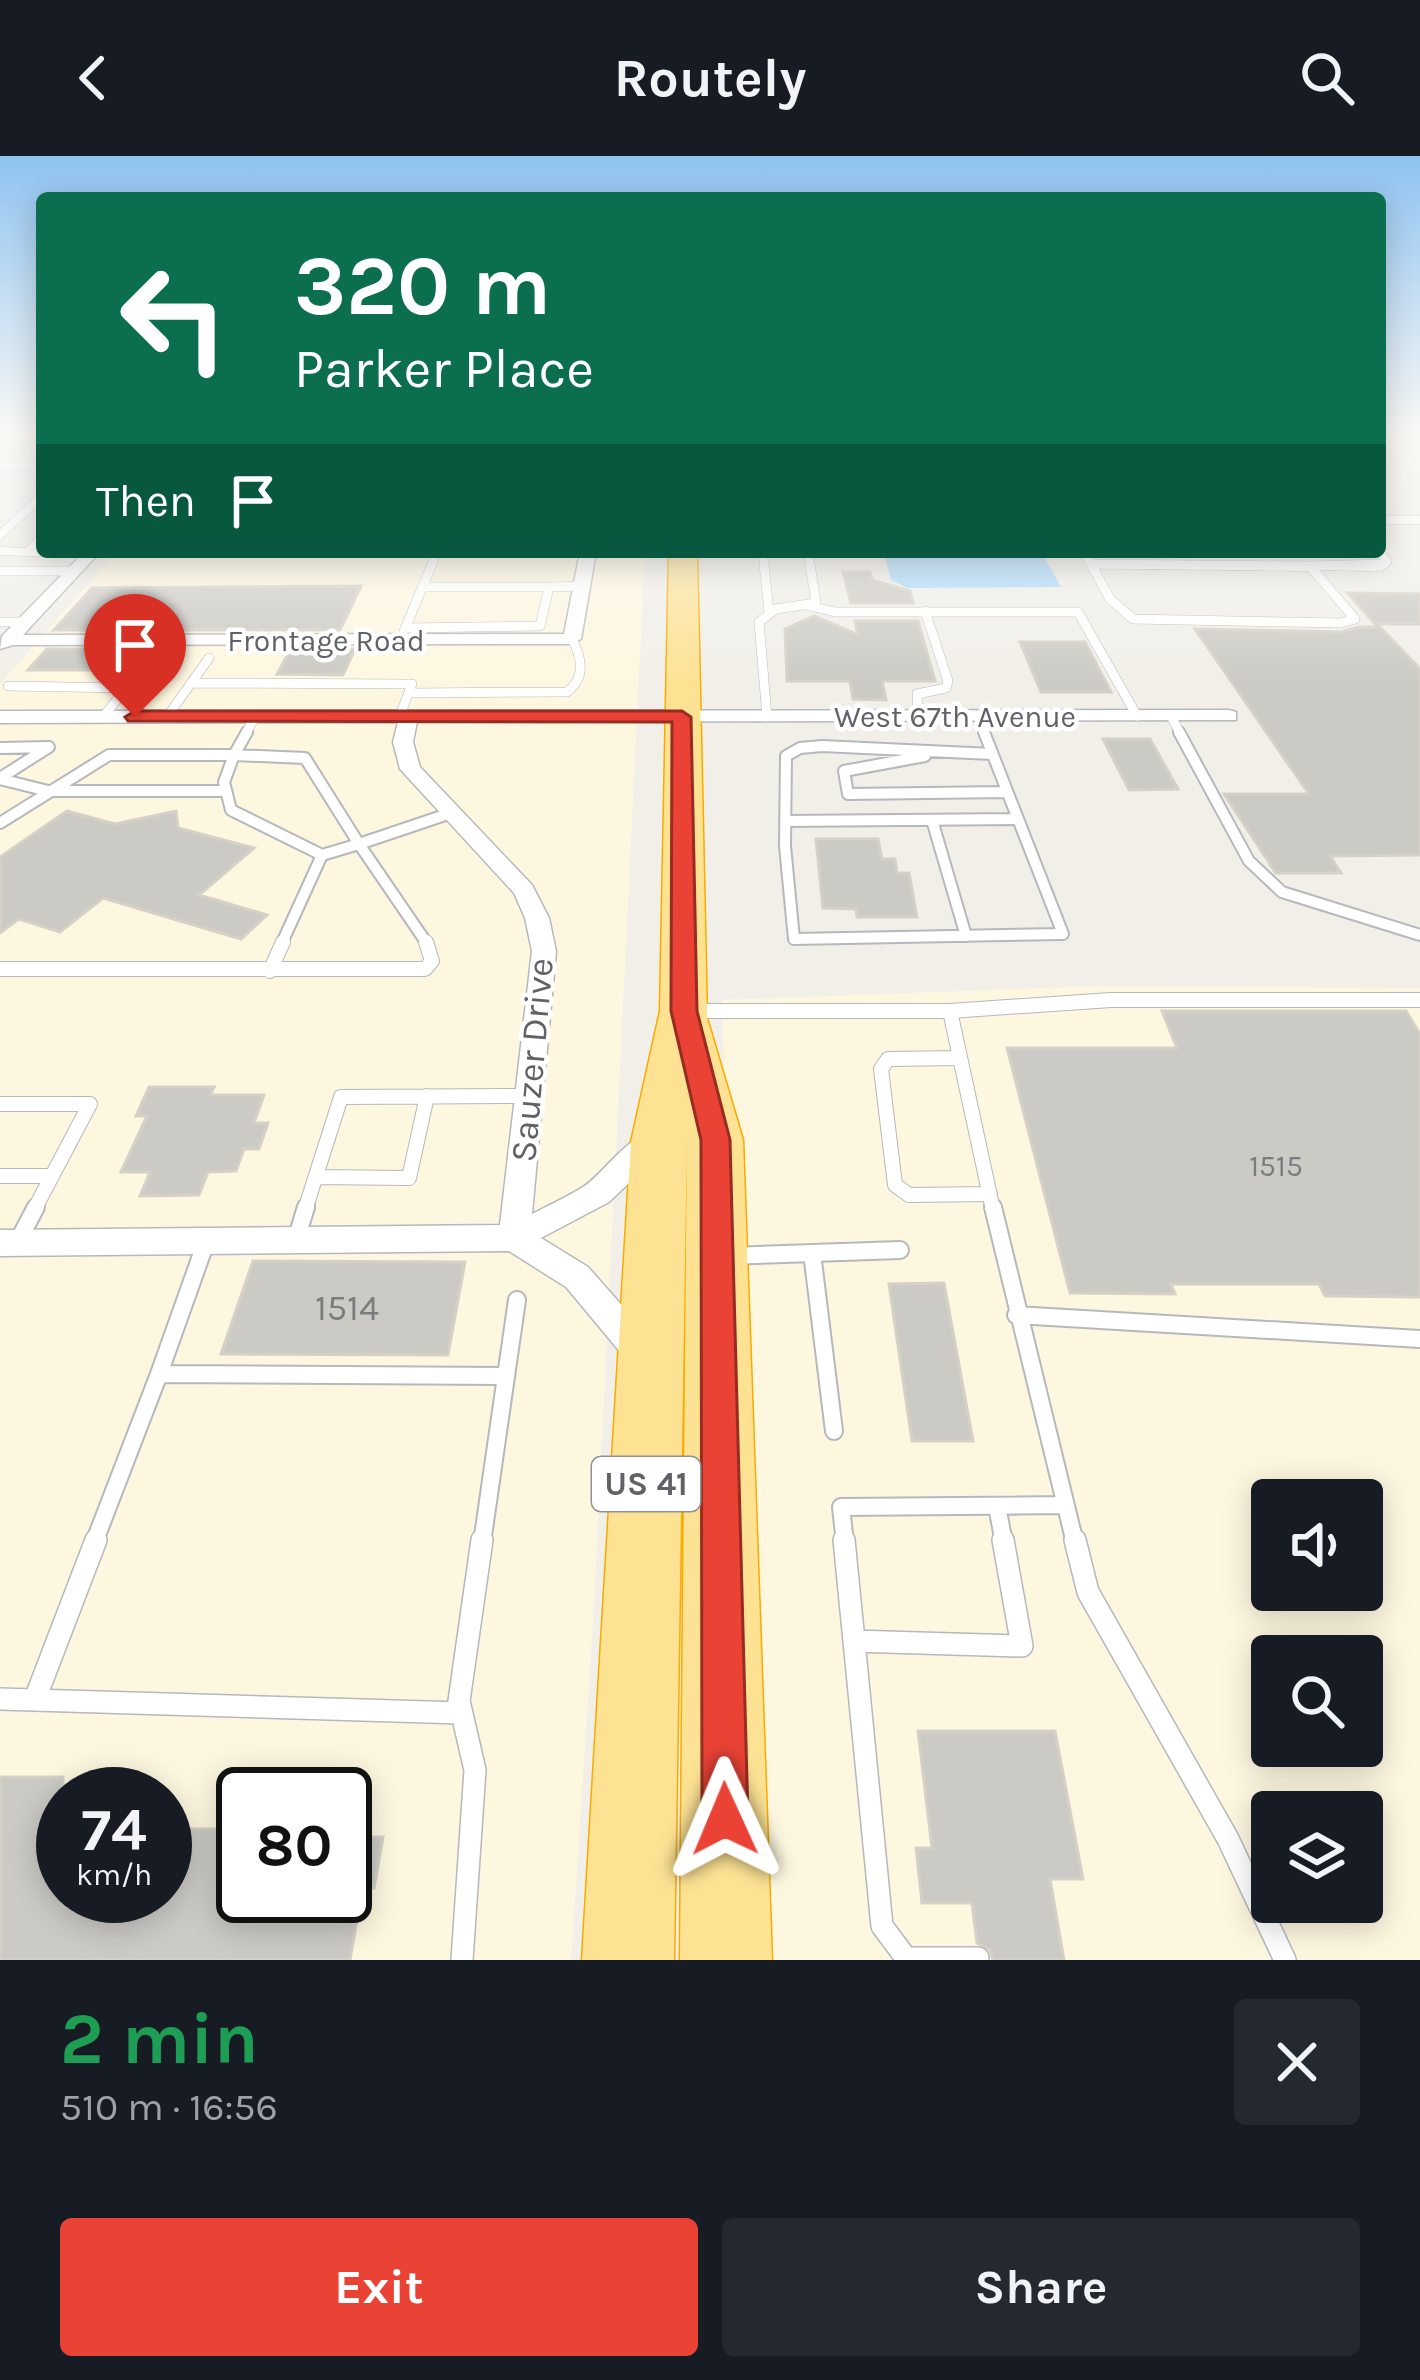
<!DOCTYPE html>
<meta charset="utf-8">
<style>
body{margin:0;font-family:Karla,sans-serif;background:#242831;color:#f1f3f6;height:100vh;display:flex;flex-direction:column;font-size:45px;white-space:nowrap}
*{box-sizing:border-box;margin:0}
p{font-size:39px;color:#9ea1a6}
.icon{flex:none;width:66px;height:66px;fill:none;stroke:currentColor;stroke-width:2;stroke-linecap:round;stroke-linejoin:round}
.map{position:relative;height:1804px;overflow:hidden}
.sheet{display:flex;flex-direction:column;background:#171b24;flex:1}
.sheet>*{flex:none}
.top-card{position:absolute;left:36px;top:36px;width:1350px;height:366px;border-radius:12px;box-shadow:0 6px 30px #0003;background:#0b6e4f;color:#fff;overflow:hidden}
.tools{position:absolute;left:1251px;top:1323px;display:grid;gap:24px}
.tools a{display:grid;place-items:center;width:132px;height:132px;border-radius:12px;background:#171b24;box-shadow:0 6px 30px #0003;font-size:60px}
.speed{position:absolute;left:36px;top:1611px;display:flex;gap:24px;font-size:60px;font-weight:700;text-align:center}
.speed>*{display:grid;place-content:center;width:156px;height:156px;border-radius:50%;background:#171b24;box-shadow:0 6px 30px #0003;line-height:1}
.speed small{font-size:30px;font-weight:400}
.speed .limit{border:6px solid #111;border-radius:18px;background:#fff;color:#111}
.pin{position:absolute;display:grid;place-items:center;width:102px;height:102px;color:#fff;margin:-123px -51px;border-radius:50% 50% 50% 0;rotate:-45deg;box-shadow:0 0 12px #0007}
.pin .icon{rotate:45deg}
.me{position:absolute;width:132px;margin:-66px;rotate:359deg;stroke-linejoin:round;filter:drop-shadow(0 0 9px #0008)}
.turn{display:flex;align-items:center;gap:42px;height:252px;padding:0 60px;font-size:54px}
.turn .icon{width:156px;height:156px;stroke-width:2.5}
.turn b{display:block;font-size:84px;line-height:102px}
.then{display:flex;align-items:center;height:114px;padding:0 60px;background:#0003;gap:24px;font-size:45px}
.round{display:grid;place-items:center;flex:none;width:126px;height:126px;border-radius:12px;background:#242831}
.headline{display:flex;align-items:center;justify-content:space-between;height:204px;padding:0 60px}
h1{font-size:72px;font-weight:700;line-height:90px;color:#1e9e55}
.cta{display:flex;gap:24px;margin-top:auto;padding:24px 60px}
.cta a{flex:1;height:138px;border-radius:12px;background:#ea4335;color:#fff;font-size:48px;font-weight:700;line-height:138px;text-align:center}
.cta a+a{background:#242831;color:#f1f3f6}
header{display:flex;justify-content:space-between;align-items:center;height:156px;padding:0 60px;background:#171b24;font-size:54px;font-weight:700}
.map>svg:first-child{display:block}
</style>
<header><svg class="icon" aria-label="back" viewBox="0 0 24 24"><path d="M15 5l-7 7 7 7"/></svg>Routely<svg class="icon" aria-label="search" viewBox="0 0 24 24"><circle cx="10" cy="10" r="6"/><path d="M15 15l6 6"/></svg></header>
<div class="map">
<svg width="1420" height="1804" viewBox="0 0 1420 1804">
<rect width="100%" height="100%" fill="#f1efe8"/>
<path fill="#fef7e0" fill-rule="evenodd" d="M116 396H645L593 1469 571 1804H0V528ZM63 1638H165V1740H63ZM243 1638H345V1740H243Z
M1096 830 1420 832V1804H769L742 1465 722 844ZM1272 1344H1362V1434H1272ZM1272 1500H1362V1590H1272ZM1272 1656H1362V1746H1272Z"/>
<path fill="#aadaff" d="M899 396 1042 397 1061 431 908 432 891 424 885 402Z"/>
<path fill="#cccac5" stroke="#d6d1c6" stroke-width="3" d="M843 416H870L872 424 910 435 913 447H851Z
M361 430 340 474H54L92 432Z
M1348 437 1420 438V468H1375Z
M814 460 858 479 855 465H918L935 525H882L886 544 853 543 850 525H787L785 473Z
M1359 471H1380L1420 513V699L1330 700 1341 717H1276L1224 638H1309L1195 473 1341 476Z
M1020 486H1085L1111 536H1041Z
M47 493H145L129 514H28Z
M291 493H355L343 519 277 518Z
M1103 583H1150L1178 633 1129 634Z
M67 655 115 668 176 655 178 672 254 692 199 739 267 759 241 783 103 742 60 776 19 763 0 777V701Z
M816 683H878L882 703H895L897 717H909L917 761H857L856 753 823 752Z
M1162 855H1406L1420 878V1141L1325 1140 1319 1128H1171L1175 1138 1070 1137 1007 892H1177Z
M149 931H214L210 939H264L254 967H268L259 993H244L236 1015 208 1016 199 1039 140 1040 150 1016H121L147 960H136Z
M253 1105 465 1106 448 1199 221 1198Z
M944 1127 973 1285H912L889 1128Z
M918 1575H1055L1083 1723H1050L1064 1804H993L990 1794 977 1787 972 1747H922L916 1692H932Z
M0 1621H63V1740H165V1673H243V1740H361L350 1804H0Z
M345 1681H383L374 1732H345Z"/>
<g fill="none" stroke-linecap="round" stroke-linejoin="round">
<defs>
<path id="lane-far5" d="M0 309H42
M1380 364H1420
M0 379 42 340
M42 381 27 396H42
M0 395 27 396
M1380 395 1387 406 1380 411
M763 396 764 411
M808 396 810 411
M1084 396 1092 411
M1091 408 1311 411
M1310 410 1375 411
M431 411 437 396"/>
<path id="lane-far4" d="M764 408 769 456
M1091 408 1110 443 1133 463 1341 467 1355 463 1310 410 1091 408
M1310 410 1384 408
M0 415H74
M422 431H549
M806 449 835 456H1078L1137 560
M0 466H25
M405 472 540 470 549 431 581 430
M404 475 432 408
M191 527 412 528 399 562
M8 530 126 532 166 485
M409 537 567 536C586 522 582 502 572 483
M918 560 917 538 946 532 948 525 925 455
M1171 560 1181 579
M103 561 126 532
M167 561 209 502
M767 561 759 466 776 453 816 447 810 408
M979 562 985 579
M245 579 255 561"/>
<path id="lane-far3" d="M984 576 1063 778 794 783 785 690 786 600 800 592 822 590 992 598
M1179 576 1249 705 1282 736 1420 779
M0 592 49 591 0 622
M234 599 305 602 359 688 322 699 231 654 224 626Z
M925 600 844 615 848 638 1007 636
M0 623 48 635H225
M932 664 966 780
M785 665 1018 663
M0 667 109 599H234L247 576
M281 789 322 699
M428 789 359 688 451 657"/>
<path id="lane-far2" d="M0 813H425L432 805 426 786
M270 815 283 786
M693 855H950L993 1054
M950 855 1111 844H1420
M960 902 888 903 881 913 895 1029 909 1039 990 1038
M0 948H90L34 1054
M0 1020H52
M317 1021 409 1022 427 940
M305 1054 341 941 528 940"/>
<path id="lane-far1" d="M993 1051 1075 1387
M296 1084 306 1051
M206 1086 159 1218 506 1220
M17 1087 36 1051
M812 1097 834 1275
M729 1100 900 1094
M1016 1159 1420 1183
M997 1350 1004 1387
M94 1387 159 1218
M482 1387 517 1144
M845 1387 841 1351 1063 1349"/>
<path id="lane" d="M844 1384 854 1485
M1075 1384 1088 1436 1228 1683 1285 1804
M0 1543 461 1557
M35 1543 96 1384
M978 1802H906L882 1770 854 1485 1022 1490 1003 1384
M462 1804 475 1614 459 1545 482 1384"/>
<path id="street" d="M84 396H100L23 479 564 478 580 396H596L581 483 572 488 13 489 0 493 2 480Z
M1229 554 1236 556V564L417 566 413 586 420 611 532 729 549 762 556 795 532 1058C549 1049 567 1041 583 1031 608 1015 633 967 668 978L672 986 609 1046 541 1082 588 1111 655 1187 660 1198 655 1209 643 1213 631 1209 566 1131 509 1095 0 1100V1074L500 1069 532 795 525 762 514 737 400 613 393 586 398 566 0 567V555Z"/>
<path id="highway" d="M669 396H697L707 862 743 984 772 1804H680L687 977 674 1804H582L631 986 660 855Z"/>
</defs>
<use href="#lane-far5" stroke="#b5b8bc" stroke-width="9"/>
<use href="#lane-far4" stroke="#b5b8bc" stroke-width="10"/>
<use href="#lane-far3" stroke="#b5b8bc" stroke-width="14"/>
<use href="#lane-far2" stroke="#b5b8bc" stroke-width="16"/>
<use href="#lane-far1" stroke="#b5b8bc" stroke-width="20"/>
<use href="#lane" stroke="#b5b8bc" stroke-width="24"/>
<use href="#street" stroke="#b5b8bc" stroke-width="3"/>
<use href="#highway" stroke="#f9ab00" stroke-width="3"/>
<use href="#lane-far5" stroke="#fff" stroke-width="8"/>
<use href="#lane-far4" stroke="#fff" stroke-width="9"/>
<use href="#lane-far3" stroke="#fff" stroke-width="10"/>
<use href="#lane-far2" stroke="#fff" stroke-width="14"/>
<use href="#lane-far1" stroke="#fff" stroke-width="16"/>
<use href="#lane" stroke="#fff" stroke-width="21"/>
<use href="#street" fill="#fff" fill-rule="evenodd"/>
<use href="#highway" fill="#fde293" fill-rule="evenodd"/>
</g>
<linearGradient id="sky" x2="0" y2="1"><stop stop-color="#8fc3f1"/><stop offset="0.52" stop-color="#f9f8f5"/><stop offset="1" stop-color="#f9f8f5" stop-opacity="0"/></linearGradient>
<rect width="1420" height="529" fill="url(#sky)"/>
<path fill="#ea4335" stroke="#982c22" stroke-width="3" d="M135 555H682L691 561 697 855 730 984 748 1663 741 1679 725 1686 709 1679 702 1663 701 984 671 855 672 566 128 565 125 561Z"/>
<g text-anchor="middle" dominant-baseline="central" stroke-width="9" stroke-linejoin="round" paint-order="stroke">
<g font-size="30" fill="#5f6368" stroke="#fff">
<text x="326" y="485">Frontage Road</text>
<text x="955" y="561">West 67th Avenue</text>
</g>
<g font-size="30" fill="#7a7d7f">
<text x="1276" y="1010">1515</text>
</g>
<rect fill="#fff" stroke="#8f9295" stroke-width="3" x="592" y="1301" width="108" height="54" rx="9"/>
<g font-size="33" font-weight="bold" fill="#5f6368">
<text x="646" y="1328">US 41</text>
</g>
<g font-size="36" fill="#5f6368" stroke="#fff">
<text transform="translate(532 904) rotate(-85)">Sauzer Drive</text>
</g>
<g font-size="36" fill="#7a7d7f">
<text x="347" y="1152">1514</text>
</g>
</g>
</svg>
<div class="tools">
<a><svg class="icon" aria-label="sound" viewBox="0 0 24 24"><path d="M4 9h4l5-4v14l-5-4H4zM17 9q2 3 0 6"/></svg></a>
<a><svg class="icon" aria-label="search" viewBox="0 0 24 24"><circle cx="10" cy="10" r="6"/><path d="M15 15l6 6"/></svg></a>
<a><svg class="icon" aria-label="layers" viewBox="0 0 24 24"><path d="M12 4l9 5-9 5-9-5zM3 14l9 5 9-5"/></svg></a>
</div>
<div class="speed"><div>74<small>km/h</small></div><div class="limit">80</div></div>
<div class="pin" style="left:135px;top:561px;background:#d93025"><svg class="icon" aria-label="arrive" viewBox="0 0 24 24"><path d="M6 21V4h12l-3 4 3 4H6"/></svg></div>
<svg class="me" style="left:725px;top:1663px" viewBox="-20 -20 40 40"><path d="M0-17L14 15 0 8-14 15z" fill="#ea4335" stroke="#fff" stroke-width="4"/></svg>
<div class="top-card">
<div class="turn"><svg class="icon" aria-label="left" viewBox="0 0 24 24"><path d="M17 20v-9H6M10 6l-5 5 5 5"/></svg><div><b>320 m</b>Parker Place</div></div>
<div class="then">Then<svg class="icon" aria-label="arrive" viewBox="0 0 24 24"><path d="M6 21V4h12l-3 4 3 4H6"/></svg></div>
</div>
</div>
<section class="sheet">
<div class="headline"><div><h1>2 min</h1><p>510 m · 16:56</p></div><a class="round"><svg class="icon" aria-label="close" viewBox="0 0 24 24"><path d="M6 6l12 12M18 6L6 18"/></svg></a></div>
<div class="cta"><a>Exit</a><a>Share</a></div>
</section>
